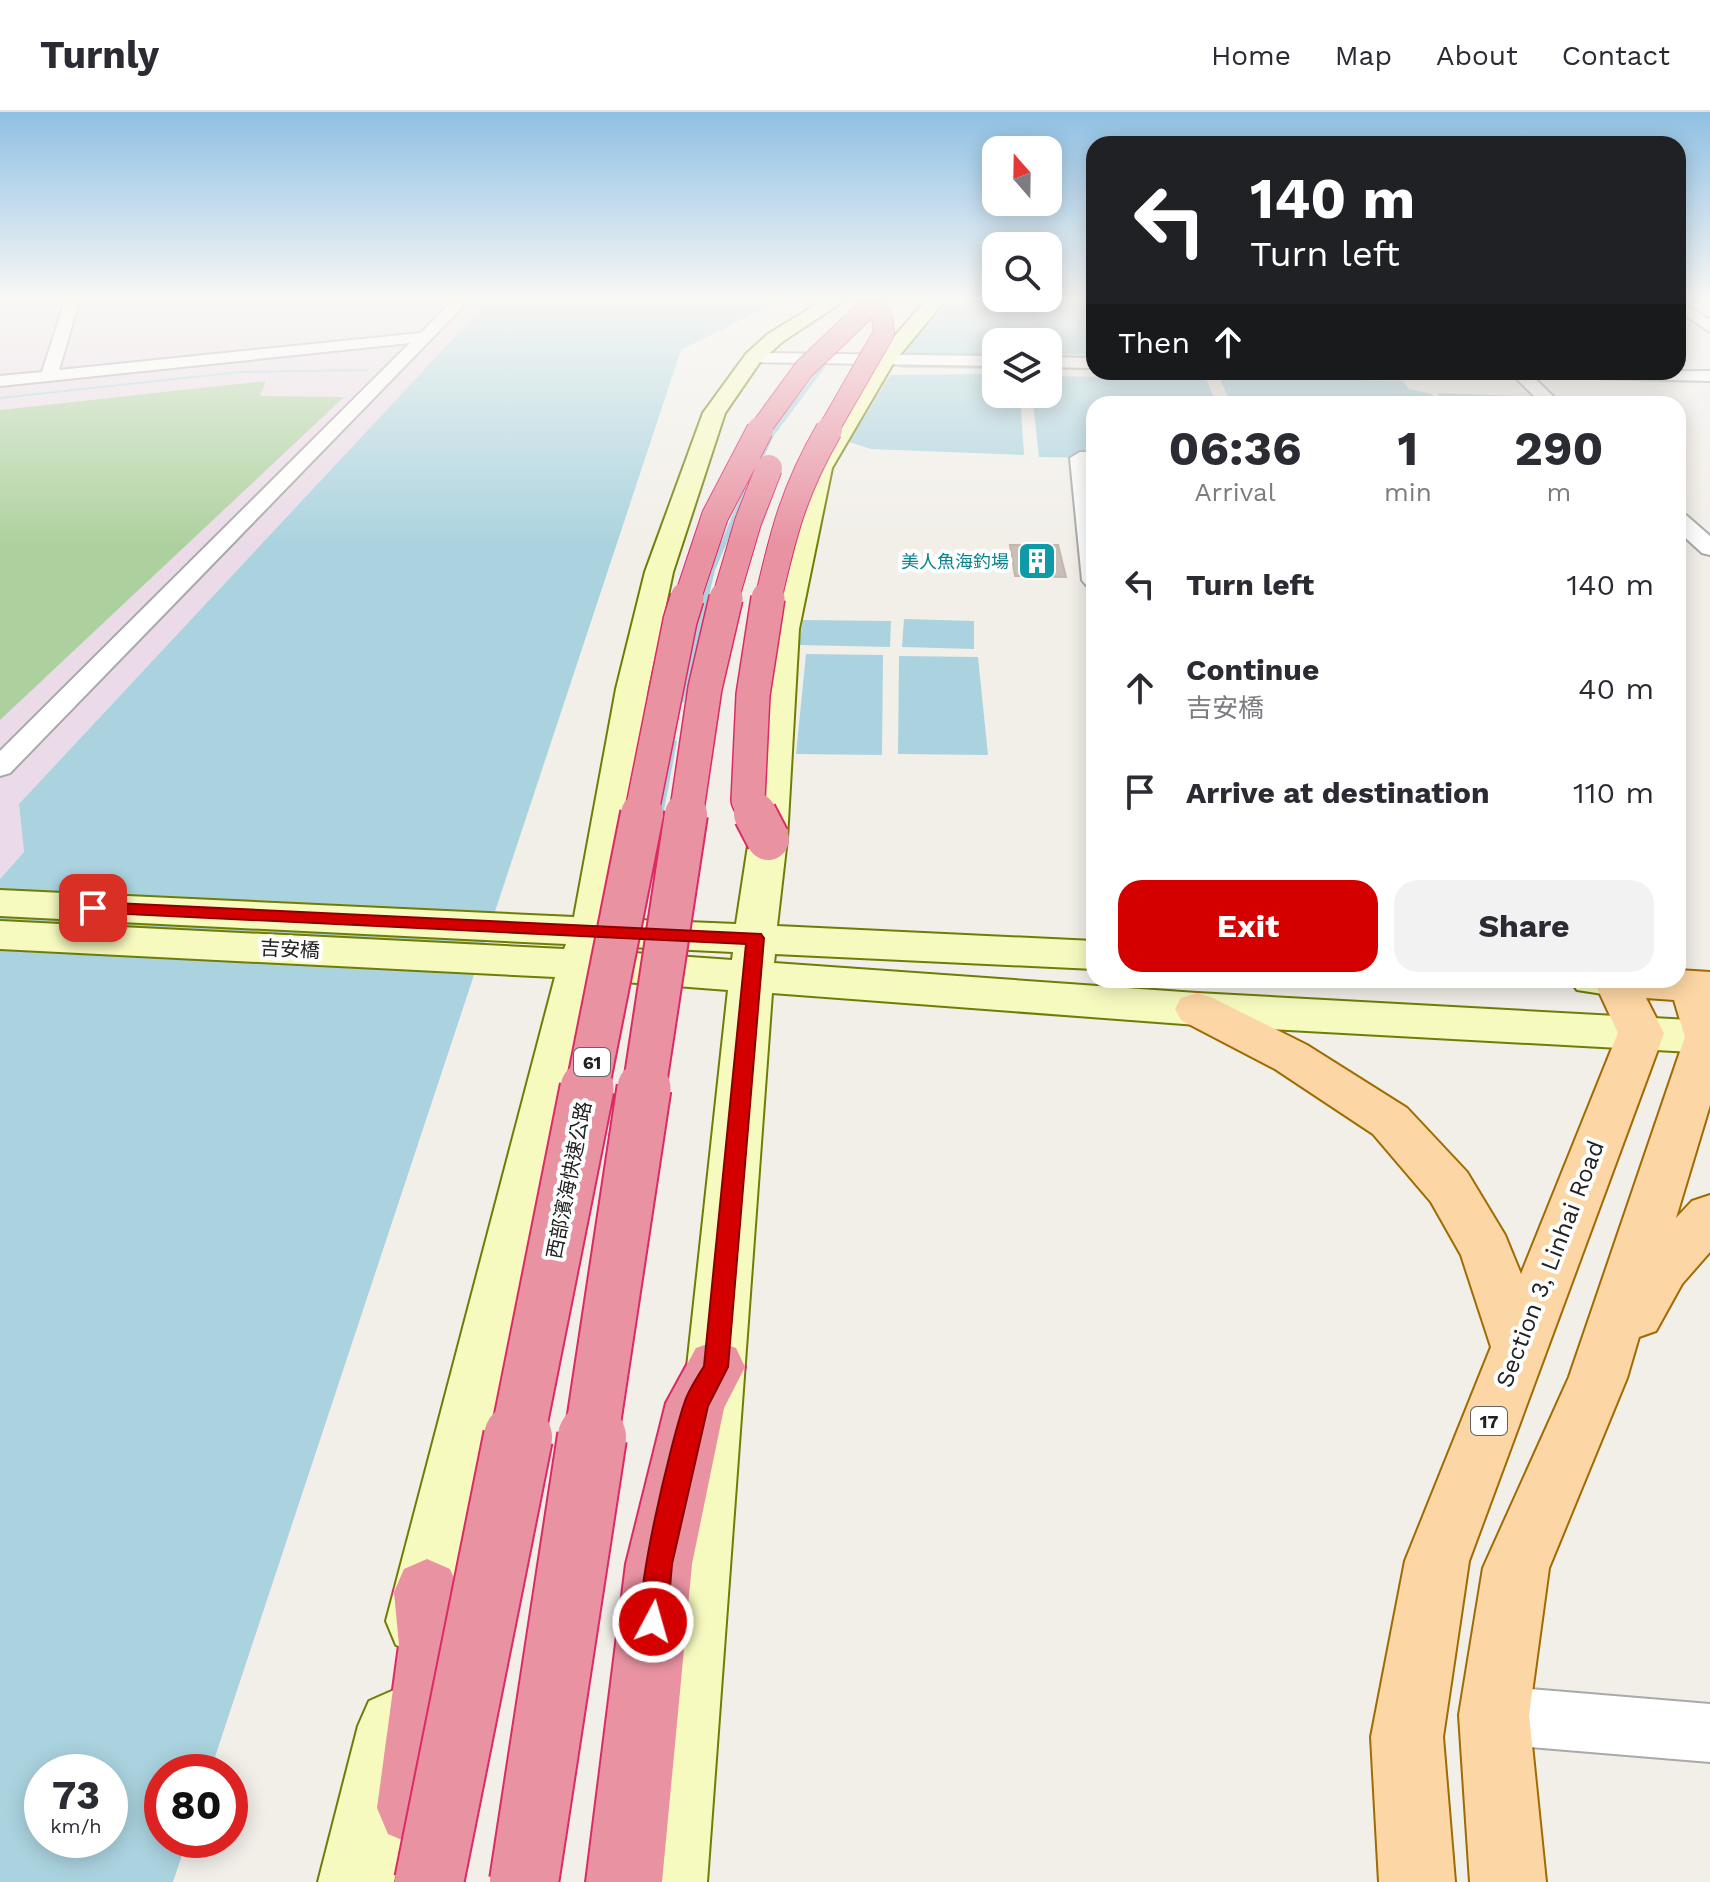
<!DOCTYPE html>
<meta charset="utf-8">
<style>
body{margin:0;font-family:"Work Sans","Noto Sans TC",sans-serif;background:#f2f2f3;color:#2b2b33;height:100vh;display:flex;flex-direction:column;font-size:30px;white-space:nowrap}
*{box-sizing:border-box;margin:0}
p{font-size:26px;color:#7c7c81}
.icon{flex:none;width:44px;height:44px;fill:none;stroke:currentColor;stroke-width:2;stroke-linecap:round;stroke-linejoin:round}
.map{position:relative;flex:1;overflow:hidden}
.drawer{position:absolute;left:1086px;top:284px;width:600px;height:592px;display:flex;flex-direction:column;background:#fff;border-radius:24px;box-shadow:0 4px 20px #0003}
.drawer>*{flex:none}
.guide{position:absolute;left:1086px;top:24px;width:600px;height:244px;border-radius:24px;box-shadow:0 4px 20px #0003;background:#202124;color:#fff;overflow:hidden}
.needle{width:52px;rotate:340deg}
.controls{position:absolute;left:982px;top:24px;display:grid;gap:16px}
.controls a{display:grid;place-items:center;width:80px;height:80px;border-radius:16px;background:#fff;box-shadow:0 4px 20px #0003;font-size:40px}
.speed{position:absolute;left:24px;top:1642px;display:flex;gap:16px;font-size:40px;font-weight:700;text-align:center}
.speed>*{display:grid;place-content:center;width:104px;height:104px;border-radius:50%;background:#fff;box-shadow:0 4px 20px #0003;line-height:1}
.speed small{font-size:20px;font-weight:400}
.speed .limit{border:12px solid #d22;background:#fff;color:#111}
.pin{position:absolute;display:grid;place-items:center;width:68px;height:68px;color:#fff;margin:-34px;border-radius:16px;box-shadow:0 4px 12px #0006}
.me{position:absolute;width:88px;margin:-44px;rotate:6deg;stroke-linejoin:round;filter:drop-shadow(0 0 6px #0008)}
.turn{display:flex;align-items:center;gap:28px;height:168px;padding:0 32px;font-size:36px}
.turn .icon{width:104px;height:104px;stroke-width:2.5}
.turn b{display:block;font-size:56px;line-height:68px}
.then{display:flex;align-items:center;height:76px;padding:0 32px;background:#0003;gap:16px;font-size:30px}
.eta{display:flex;justify-content:space-evenly;align-items:center;height:136px;text-align:center}
.eta b{font-size:48px;font-weight:700;line-height:56px}
.cta{display:flex;gap:16px;margin-top:auto;padding:16px 32px}
.cta a{flex:1;height:92px;border-radius:24px;background:#d40000;color:#fff;font-size:32px;font-weight:700;line-height:92px;text-align:center}
.cta a+a{background:#f2f2f3;color:#2b2b33}
ul{padding:0;list-style:none}
li{display:flex;align-items:center;gap:24px;height:104px;padding:0 32px}
li div{flex:1}
li b{display:block;font-size:30px}
li em{font-style:normal}
header{display:flex;align-items:center;gap:48px;box-sizing:border-box;height:112px;padding:0 40px;background:#fff;border-bottom:2px solid #e1e1e2}
header strong{font-size:38px}
nav{display:flex;gap:44px;margin-inline-start:auto;font-size:28px}
.map>svg:first-child{display:block}
</style>
<header>
<strong>Turnly</strong>
<nav><a>Home</a><a>Map</a><a>About</a><a>Contact</a></nav>
</header>
<div class="map">
<svg width="1710" height="1770" viewBox="0 0 1710 1770">
<rect width="100%" height="100%" fill="#f2efe9"/>
<path fill="#ebdbe8" d="M0 186H491L19 692 24 740 0 767Z"/>
<path fill="#add19e" d="M266 269 260 284 344 285 0 608V298Z"/>
<path fill="#aad3df" fill-rule="evenodd" d="M491 186H785L681 238 210 1660H162V1728H187L173 1770H0V767L24 740 19 692ZM42 1660H110V1728H42Z
M953 186H1094V242H1048V230H996V242L900 243Z
M996 262V282H1020L1024 343 871 337 849 330 890 263Z
M1048 264 1206 267 1217 292H1094V346L1039 345 1032 282H1048Z
M1219 265 1403 269 1409 277 1432 282 1439 292H1231Z
M1437 281 1520 284 1533 286 1537 292H1447Z
M904 507 974 509V537L902 535Z
M803 508 891 509 890 535 799 533Z
M806 542 883 543 882 643 796 642Z
M899 544 978 545 988 643 898 642Z"/>
<g fill="none" stroke-linecap="round" stroke-linejoin="round">
<path fill="#aad3df" fill-rule="evenodd" d="M822 253 826 254 773 325 758 359 753 360 767 325Z
M900 254 996 255V257L902 256Z
M1048 256H1094V258H1048Z
M366 257 368 259 240 261 0 287V285L240 259Z
M1322 260 1506 262 1508 263 1506 264 1324 261Z
M747 375 750 377 715 458 684 590 680 592H677L676 590 709 458 744 377Z
M670 627H673L677 629 663 704 659 707 655 704Z"/>
</g>
<path fill="#c7bfb8" stroke="#c4b6ab" stroke-width="2" d="M1010 433H1058L1066 465 1015 464Z"/>
<g fill="none" stroke-linecap="round" stroke-linejoin="round">
<defs>
<path id="street" d="M66 186H80L59 258 421 221 456 186H471L10 661 0 664V639L410 231 0 274V264L42 260Z
M1678 188 1710 208V220L1678 199Z
M753 241 996 244V254L747 250 745 246 747 242Z
M1048 245 1094 246V256L1048 255Z
M1710 259V269L1553 265 1545 260Z
M1510 260H1528L1561 292H1542Z
M1080 340H1094V352H1091L1094 378V475L1086 473 1082 468 1070 346Z
M1678 402 1686 403 1710 424V443L1702 441 1678 419Z
M1494 1574 1710 1592V1650L1494 1632 1474 1623 1465 1603 1474 1583Z"/>
<path id="secondary" d="M827 186H848L782 230 760 250 725 301 673 460 648 577 615 807 736 812 749 727 769 517 808 356 878 243 928 186H947L894 250 832 356 799 517 787 727 777 814 1094 829V857L775 842 774 851 1197 881 1708 909 1710 941 1197 913 772 881 707 1770H631L728 878 598 868 454 1509 444 1533 420 1543 396 1533 386 1509 555 865 0 837V809L564 837 566 832 0 804V778L574 805 616 577 645 460 703 301 746 242 768 222ZM608 834 733 840 732 848 606 839Z
M1570 868H1637L1638 869 1631 880 1616 884 1577 878Z
M394 1578 419 1589 430 1614 394 1770H318L358 1614 369 1589Z"/>
<path id="primary" d="M1678 858 1710 860V993L1676 1106 1692 1089 1710 1083V1140L1682 1172 1656 1219 1639 1225 1627 1266 1549 1456 1529 1603 1546 1770H1470L1459 1603 1483 1456 1569 1265 1685 925 1674 888 1646 886 1664 921 1469 1449 1443 1625 1455 1770H1379L1371 1625 1405 1449 1491 1235 1461 1143 1431 1090 1373 1022 1275 957 1181 908 1175 897 1181 886 1197 881 1213 886 1307 933 1407 996 1467 1060 1505 1123 1521 1162 1618 921 1594 869 1678 868Z"/>
<path id="highway" d="M716 1229 736 1236 745 1255 724 1296 692 1452 662 1770H586L626 1452 666 1291 696 1236Z
M427 1447 450 1457 460 1480 467 1533 451 1696 440 1722 414 1733 388 1722 377 1696 399 1533 394 1480 404 1457Z"/>
</defs>
<use href="#street" stroke="#a9a9a9" stroke-width="4"/>
<use href="#secondary" stroke="#707d05" stroke-width="4"/>
<use href="#primary" stroke="#a06b00" stroke-width="4"/>
<use href="#highway" stroke="#dc2a67" stroke-width="4"/>
<use href="#street" fill="#fff" fill-rule="evenodd"/>
<use href="#secondary" fill="#f7fabf" fill-rule="evenodd"/>
<use href="#primary" fill="#fcd6a4" fill-rule="evenodd"/>
<use href="#highway" fill="#e892a2" fill-rule="evenodd"/>
<defs>
<path id="highway-bridge-far5" d="M758 320 804 257 878 186
M827 320 884 221 882 204"/>
<path id="highway-bridge-far4" d="M687 488 715 404 760 318
M725 488 748 410 769 356
M768 488C783 422 794 378 829 318"/>
<path id="highway-bridge-far3" d="M641 704 680 509 687 486
M686 704 705 576 726 486
M756 704 748 688 753 583 768 486"/>
<path id="highway-bridge-far2" d="M755 702 768 727
M587 978 642 702
M644 978 686 702"/>
<path id="highway-bridge-far1" d="M517 1327 587 976
M591 1327 644 976"/>
<path id="highway-bridge" d="M429 1770 518 1325
M524 1770 592 1325"/>
</defs>
<use href="#highway-bridge-far5" stroke="#dc2a67" stroke-width="22" stroke-linecap="butt"/>
<use href="#highway-bridge-far4" stroke="#dc2a67" stroke-width="28" stroke-linecap="butt"/>
<use href="#highway-bridge-far3" stroke="#dc2a67" stroke-width="36" stroke-linecap="butt"/>
<use href="#highway-bridge-far2" stroke="#dc2a67" stroke-width="46" stroke-linecap="butt"/>
<use href="#highway-bridge-far1" stroke="#dc2a67" stroke-width="57" stroke-linecap="butt"/>
<use href="#highway-bridge" stroke="#dc2a67" stroke-width="72" stroke-linecap="butt"/>
<use href="#highway-bridge-far5" stroke="#e892a2" stroke-width="20"/>
<use href="#highway-bridge-far4" stroke="#e892a2" stroke-width="26"/>
<use href="#highway-bridge-far3" stroke="#e892a2" stroke-width="33"/>
<use href="#highway-bridge-far2" stroke="#e892a2" stroke-width="42"/>
<use href="#highway-bridge-far1" stroke="#e892a2" stroke-width="53"/>
<use href="#highway-bridge" stroke="#e892a2" stroke-width="68"/>
</g>
<linearGradient id="sky" x2="0" y2="1"><stop stop-color="#8fc0e4"/><stop offset="0.43" stop-color="#f9f8f5"/><stop offset="1" stop-color="#f9f8f5" stop-opacity="0"/></linearGradient>
<rect width="1710" height="434" fill="url(#sky)"/>
<path fill="#d40000" stroke="#8a0000" stroke-width="2" d="M93 790 761 822 764 826 728 1255 708 1294 672 1452 667 1510 662 1519 653 1524 643 1519C631 1492 672 1327 684 1292 688 1278 697 1266 704 1254L746 832 87 800 85 796Z"/>
<defs>
<symbol id="building-square" viewBox="-11 -11 22 22"><rect x="-9" y="-9" width="18" height="18" rx="4" fill="#0f9aa8" stroke="#fff"/><path d="M-4-6H4V6H1V3H-1V6H-4ZM-2.5-4.3h1.7v1.8h-1.7ZM.8-4.3h1.7v1.8H.8ZM-2.5-1h1.7V.8h-1.7ZM.8-1h1.7V.8H.8Z" fill="#fff"/></symbol>
</defs>
<g fill-rule="evenodd">
<use href="#building-square" x="1015" y="427" width="44" height="44"/>
</g>
<g text-anchor="middle" dominant-baseline="central" stroke-width="8" stroke-linejoin="round" paint-order="stroke">
<g font-size="18" fill="#0d838f" stroke="#fff" text-anchor="end">
<text x="1009" y="449">美人魚海釣場</text>
</g>
<g fill="#fff" stroke="#646464" stroke-width="2">
<rect x="574" y="936" width="36" height="28" rx="6"/>
<rect x="1471" y="1295" width="36" height="28" rx="6"/>
</g>
<g font-size="18" font-weight="bold" fill="#222">
<text x="592" y="950">61</text>
<text x="1489" y="1309">17</text>
</g>
<g font-size="20" fill="#222" stroke="#fff">
<text transform="translate(290 837) rotate(3)">吉安橋</text>
<text transform="translate(569 1068) rotate(-79)">西部濱海快速公路</text>
</g>
<g font-size="24" fill="#222" stroke="#fff">
<text transform="translate(1550 1152) rotate(-69)">Section 3, Linhai Road</text>
</g>
</g>
</svg>
<div class="controls">
<a><svg class="needle" viewBox="-14 -14 28 28"><path d="M0-13l5 13h-10z" fill="#e53935"/><path d="M0 13l5-13h-10z" fill="#7c7c81"/></svg></a>
<a><svg class="icon" aria-label="search" viewBox="0 0 24 24"><circle cx="10" cy="10" r="6"/><path d="M15 15l6 6"/></svg></a>
<a><svg class="icon" aria-label="layers" viewBox="0 0 24 24"><path d="M12 4l9 5-9 5-9-5zM3 14l9 5 9-5"/></svg></a>
</div>
<div class="speed"><div>73<small>km/h</small></div><div class="limit">80</div></div>
<div class="pin" style="left:93px;top:796px;background:#d93025"><svg class="icon" aria-label="arrive" viewBox="0 0 24 24"><path d="M6 21V4h12l-3 4 3 4H6"/></svg></div>
<svg class="me" style="left:653px;top:1510px" viewBox="-20 -20 40 40"><circle r="17" fill="#d40000" stroke="#fff" stroke-width="3"/><path d="M0-11L8 9 0 5-8 9z" fill="#fff"/></svg>
<div class="guide">
<div class="turn"><svg class="icon" aria-label="left" viewBox="0 0 24 24"><path d="M17 20v-9H6M10 6l-5 5 5 5"/></svg><div><b>140 m</b>Turn left</div></div>
<div class="then">Then<svg class="icon" aria-label="ahead" viewBox="0 0 24 24"><path d="M12 20V5M6 11l6-6 6 6"/></svg></div>
</div>
<section class="drawer">
<div class="eta">
<div><b>06:36</b><p>Arrival</p></div>
<div><b>1</b><p>min</p></div>
<div><b>290</b><p>m</p></div>
</div>
<ul>
<li><svg class="icon" aria-label="left" viewBox="0 0 24 24"><path d="M17 20v-9H6M10 6l-5 5 5 5"/></svg><div><b>Turn left</b></div><em>140 m</em></li>
<li><svg class="icon" aria-label="ahead" viewBox="0 0 24 24"><path d="M12 20V5M6 11l6-6 6 6"/></svg><div><b>Continue</b><p>吉安橋</p></div><em>40 m</em></li>
<li><svg class="icon" aria-label="arrive" viewBox="0 0 24 24"><path d="M6 21V4h12l-3 4 3 4H6"/></svg><div><b>Arrive at destination</b></div><em>110 m</em></li>
</ul>
<div class="cta"><a>Exit</a><a>Share</a></div>
</section>
</div>
